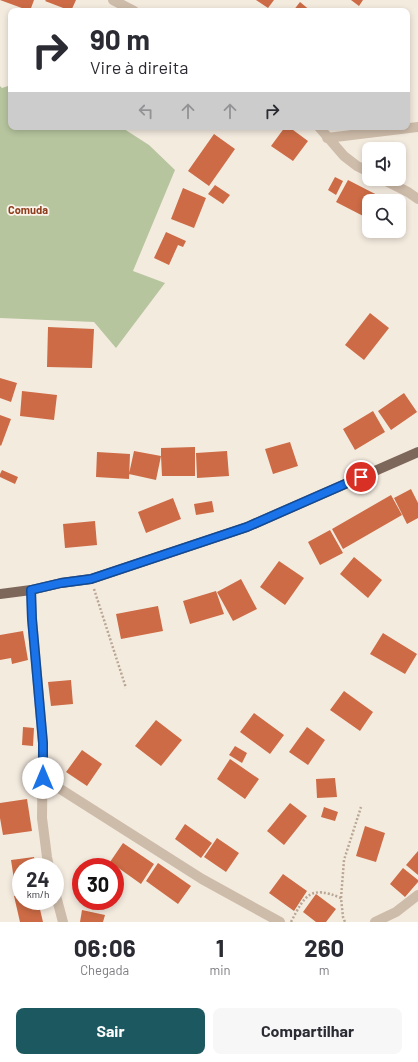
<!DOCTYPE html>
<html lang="pt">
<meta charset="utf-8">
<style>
body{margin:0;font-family:Barlow,sans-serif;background:#f7f7f7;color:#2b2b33;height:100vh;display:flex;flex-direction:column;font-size:15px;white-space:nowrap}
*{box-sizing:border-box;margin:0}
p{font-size:13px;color:#7c7c81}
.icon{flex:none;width:22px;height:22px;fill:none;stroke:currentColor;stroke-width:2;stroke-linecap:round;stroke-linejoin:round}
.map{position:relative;height:922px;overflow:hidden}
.side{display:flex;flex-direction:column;background:#fff;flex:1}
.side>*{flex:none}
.top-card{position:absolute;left:8px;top:8px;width:402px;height:122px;border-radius:8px;box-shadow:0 2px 6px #0003;background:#fff;color:#2b2b33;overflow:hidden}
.tools{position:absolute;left:362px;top:142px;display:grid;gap:8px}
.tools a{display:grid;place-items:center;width:44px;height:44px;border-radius:8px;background:#fff;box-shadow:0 2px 6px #0003;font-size:20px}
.speed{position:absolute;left:12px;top:858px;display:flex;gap:8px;font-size:20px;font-weight:700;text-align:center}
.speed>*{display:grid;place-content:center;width:52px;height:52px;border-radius:50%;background:#fff;box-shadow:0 2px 6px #0003;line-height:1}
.speed small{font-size:10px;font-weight:400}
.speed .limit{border:6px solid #d22;background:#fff;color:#111}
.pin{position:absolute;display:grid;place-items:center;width:34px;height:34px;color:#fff;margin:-17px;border:2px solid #fff;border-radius:50%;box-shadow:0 1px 4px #0007}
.me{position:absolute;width:44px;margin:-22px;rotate:0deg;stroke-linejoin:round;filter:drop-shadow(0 0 3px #0008)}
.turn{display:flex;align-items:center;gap:14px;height:84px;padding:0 16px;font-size:18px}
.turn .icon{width:52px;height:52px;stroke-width:2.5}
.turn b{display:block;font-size:28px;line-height:34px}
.lanes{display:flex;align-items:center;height:38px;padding:0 16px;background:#0003;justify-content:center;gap:20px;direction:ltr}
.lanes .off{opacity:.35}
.eta{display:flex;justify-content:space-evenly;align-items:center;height:68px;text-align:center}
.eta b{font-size:24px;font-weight:700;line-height:28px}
.action{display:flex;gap:8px;margin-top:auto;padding:8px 16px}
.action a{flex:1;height:46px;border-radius:8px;background:#1c585f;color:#fff;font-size:16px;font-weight:700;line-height:46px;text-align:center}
.action a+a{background:#f7f7f7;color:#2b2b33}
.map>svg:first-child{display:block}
</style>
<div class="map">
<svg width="418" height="922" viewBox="0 0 418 922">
<rect width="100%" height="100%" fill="#f4ebdf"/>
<path fill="#b6c59e" d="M11 85V127H121L149 145 175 170 133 271 165 283 116 348 94 322 0 318V86L2 88Z"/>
<path fill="#cc6b45" d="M0 0H34L30 11Z
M46 0H76L71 11 45 1Z
M256 0H274L268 8Z
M351 0H363L359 6Z
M300 2 311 11H293Z
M285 127H289L308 141 293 161 271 146Z
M214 134 235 149 209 186 188 171Z
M335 177 343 181 336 195 328 190Z
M348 180 383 198 381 201H369V219L336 202Z
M215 185 230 195 223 204 208 194Z
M183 188 206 198 194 228 171 219Z
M166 232 186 241 183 247 178 245 169 265 154 258Z
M370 313 389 328 364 360 345 345Z
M48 327 94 329 92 368 47 367Z
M0 378 17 383 11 402 0 398Z
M22 391 57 395 54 420 20 416Z
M404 393 417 412 391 430 378 411Z
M373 411 385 432 355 450 343 429Z
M0 415 11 419 1 446 0 445Z
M290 442 298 466 273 474 265 449Z
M195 447V476H162L161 456 156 480 129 474 134 451 161 456V448Z
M227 451 229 476 197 478 196 453Z
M97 452 130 454 129 479 96 477Z
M2 470 18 477 15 484 0 477V474Z
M411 489 418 503V518L407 524 394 498Z
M391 495 402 515 343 549 332 529Z
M173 498 181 519 146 533 138 512Z
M212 501 214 512 196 515 194 504Z
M95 521 97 545 65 548 63 524Z
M330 530 343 553 320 565 308 542Z
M354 557 382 580 368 598 340 574Z
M279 561 304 578 285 605 260 587Z
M241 579 257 609 233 621 217 592Z
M216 591 224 614 190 624 183 601Z
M158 606 163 631 121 639 116 614Z
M23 631 28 660 12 664 11 658 0 660V635Z
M383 633 417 654 405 674 370 654Z
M71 680 73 704 51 706 48 682Z
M344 691 373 712 360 731 330 710Z
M254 713 284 735 270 754 240 732Z
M156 720 182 740 161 766 135 746Z
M23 727 34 728 33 746 22 745Z
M307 727 325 740 308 765 289 752Z
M235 746 247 753 242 763 229 755Z
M82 750 102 764 87 786 66 772Z
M230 759 259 779 245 799 217 779Z
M335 778 337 797 317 798 316 779Z
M27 799 32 831 3 835 0 818V803Z
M290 803 307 816 284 845 267 831Z
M324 807 338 812 335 821 321 817Z
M185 824 212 843 201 858 175 839Z
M365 826 385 833 376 862 356 856Z
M217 838 239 853 226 872 204 857Z
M123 843 154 864 141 884 110 862Z
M418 851V875L406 865Z
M34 857 36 867H21V885L15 886 11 860Z
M158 863 191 886 178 904 146 881Z
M403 868 418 880V882L405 897 390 884Z
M283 874 307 891 294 911 269 893Z
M316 894 336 909 326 922H316L303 912Z
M21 895V901H38L43 922H20L14 896Z
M82 910 105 915 103 922H80Z"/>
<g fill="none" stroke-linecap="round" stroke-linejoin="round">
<path stroke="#baa694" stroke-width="2.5" stroke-dasharray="2 2" stroke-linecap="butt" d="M94 589 126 688
M341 898 344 860 361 807
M291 922C305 895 310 885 341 898L343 917 345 922"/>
<path stroke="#cebcaa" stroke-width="10" d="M113 0 134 11
M319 127 344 156 357 166 369 172
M327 138 418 127
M382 179 408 192 418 199
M31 590 32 619 43 743 42 818 47 857 49 867
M43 778 202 879 280 922
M55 892 63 922
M375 922 396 912 418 895"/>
<path stroke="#7d675a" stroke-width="10" d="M0 594 31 590 61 583 91 579 247 527 418 452"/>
</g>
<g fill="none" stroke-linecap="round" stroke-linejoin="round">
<defs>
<path id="route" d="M43 778V743L32 619 31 590 61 583 91 579 247 527 361 477"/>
</defs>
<use href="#route" stroke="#114b97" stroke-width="10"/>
<use href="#route" stroke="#1a73e8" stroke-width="7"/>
</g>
<g text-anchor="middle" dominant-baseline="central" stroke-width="3.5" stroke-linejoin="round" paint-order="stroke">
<g font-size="11" font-weight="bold" fill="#8e3d1e" stroke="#fbf5ec">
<text x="28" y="209">Comuda</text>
</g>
</g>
</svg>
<div class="tools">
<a><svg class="icon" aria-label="sound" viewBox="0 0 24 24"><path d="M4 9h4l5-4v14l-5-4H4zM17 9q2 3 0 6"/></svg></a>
<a><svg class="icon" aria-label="search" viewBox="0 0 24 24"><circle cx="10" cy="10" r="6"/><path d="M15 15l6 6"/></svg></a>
</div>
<div class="speed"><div>24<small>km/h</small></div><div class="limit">30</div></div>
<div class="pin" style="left:361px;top:477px;background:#d93025"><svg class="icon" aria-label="arrive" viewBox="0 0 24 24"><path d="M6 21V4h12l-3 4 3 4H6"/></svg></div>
<svg class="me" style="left:43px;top:778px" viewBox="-20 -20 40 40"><circle r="19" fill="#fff"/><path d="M0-13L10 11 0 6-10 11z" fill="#1a73e8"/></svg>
<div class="top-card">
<div class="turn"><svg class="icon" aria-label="right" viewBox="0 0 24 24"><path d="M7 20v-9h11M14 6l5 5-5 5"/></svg><div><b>90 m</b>Vire à direita</div></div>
<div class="lanes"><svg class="icon off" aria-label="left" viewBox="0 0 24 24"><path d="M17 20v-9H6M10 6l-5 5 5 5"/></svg><svg class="icon off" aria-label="ahead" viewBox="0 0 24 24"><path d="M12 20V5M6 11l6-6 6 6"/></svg><svg class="icon off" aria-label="ahead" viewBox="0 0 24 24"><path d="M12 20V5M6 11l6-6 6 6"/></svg><svg class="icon" aria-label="right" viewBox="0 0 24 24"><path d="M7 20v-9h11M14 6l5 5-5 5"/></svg></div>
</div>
</div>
<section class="side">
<div class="eta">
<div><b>06:06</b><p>Chegada</p></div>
<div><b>1</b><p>min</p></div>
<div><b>260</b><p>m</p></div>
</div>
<div class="action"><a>Sair</a><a>Compartilhar</a></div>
</section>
